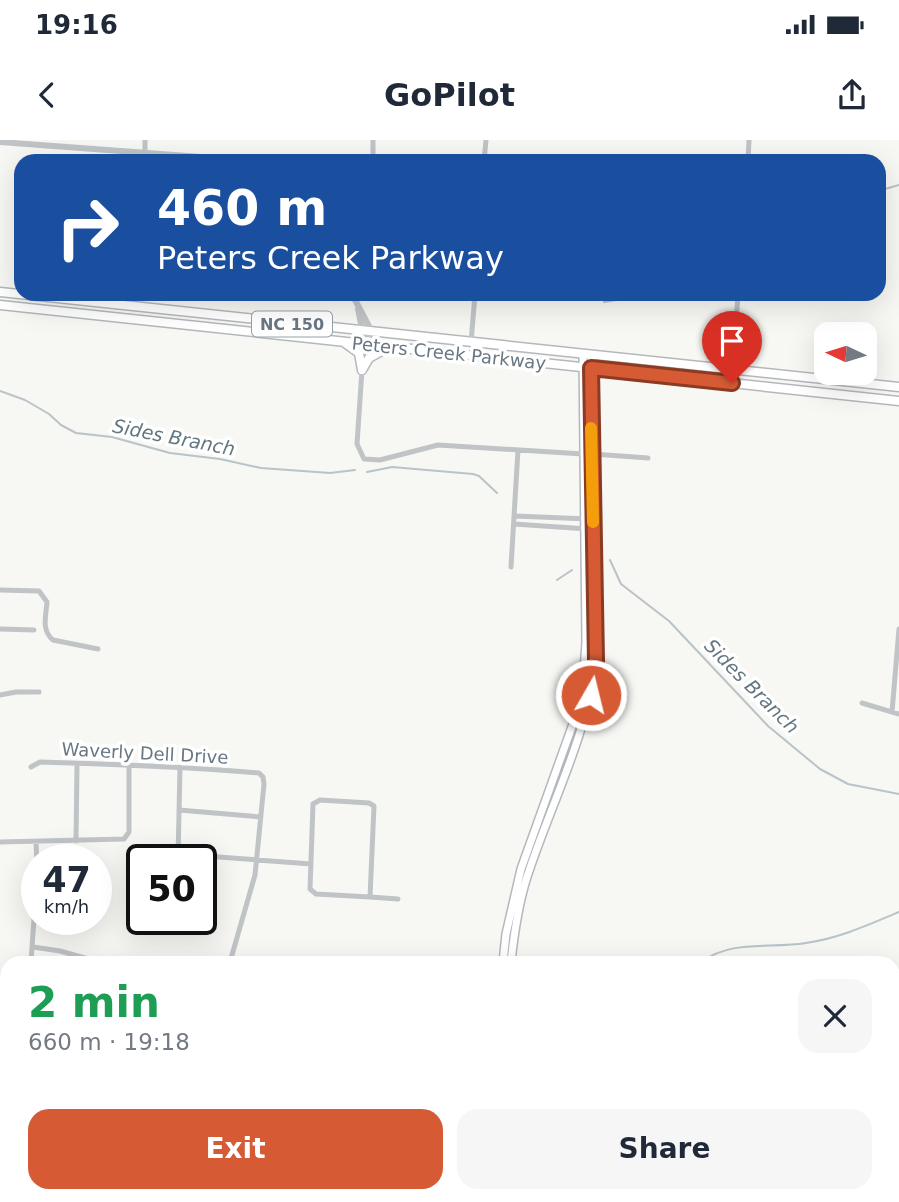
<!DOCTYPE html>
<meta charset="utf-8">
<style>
body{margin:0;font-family:"DejaVu Sans",sans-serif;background:#f6f6f7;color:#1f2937;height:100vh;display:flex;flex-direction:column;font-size:26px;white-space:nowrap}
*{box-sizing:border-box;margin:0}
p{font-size:23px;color:#747a83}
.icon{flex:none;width:38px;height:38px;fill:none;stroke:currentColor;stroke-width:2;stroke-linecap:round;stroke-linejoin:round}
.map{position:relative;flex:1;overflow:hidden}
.drawer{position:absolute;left:0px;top:816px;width:900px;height:247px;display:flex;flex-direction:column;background:#fff;border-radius:21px 21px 0 0;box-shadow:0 7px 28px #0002}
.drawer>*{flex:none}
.hud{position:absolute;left:14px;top:14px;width:872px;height:147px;border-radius:21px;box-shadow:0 7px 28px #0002;background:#1a4fa0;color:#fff;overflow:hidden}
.needle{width:46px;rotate:274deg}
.controls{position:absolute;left:814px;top:182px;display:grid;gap:14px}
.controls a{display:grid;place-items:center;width:63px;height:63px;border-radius:14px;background:#fff;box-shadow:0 7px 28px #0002;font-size:35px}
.speed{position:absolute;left:21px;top:704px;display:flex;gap:14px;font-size:35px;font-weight:700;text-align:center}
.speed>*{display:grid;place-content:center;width:91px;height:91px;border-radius:50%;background:#fff;box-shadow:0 7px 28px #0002;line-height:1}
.speed small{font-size:18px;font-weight:400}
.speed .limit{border:4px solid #111;border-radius:10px;background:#fff;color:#111}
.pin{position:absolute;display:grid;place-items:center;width:60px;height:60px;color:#fff;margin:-72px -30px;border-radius:50% 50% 50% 0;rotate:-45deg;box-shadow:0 0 7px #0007}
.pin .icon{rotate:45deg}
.me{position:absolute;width:77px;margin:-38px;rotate:8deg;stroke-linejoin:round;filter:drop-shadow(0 0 5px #0008)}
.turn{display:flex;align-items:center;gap:24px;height:147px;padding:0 28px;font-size:32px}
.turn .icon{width:91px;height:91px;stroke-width:2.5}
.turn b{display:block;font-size:49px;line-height:60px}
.round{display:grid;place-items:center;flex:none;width:74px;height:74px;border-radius:21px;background:#f6f6f7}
.head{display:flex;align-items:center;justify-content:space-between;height:119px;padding:0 28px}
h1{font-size:42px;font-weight:600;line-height:52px;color:#1e9e55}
.button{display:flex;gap:14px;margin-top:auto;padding:14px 28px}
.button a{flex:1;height:80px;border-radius:21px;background:#d65b35;color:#fff;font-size:28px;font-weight:600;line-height:80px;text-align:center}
.button a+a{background:#f6f6f7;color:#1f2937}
.status{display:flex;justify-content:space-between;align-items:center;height:49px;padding:0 35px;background:#fff;direction:ltr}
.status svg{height:19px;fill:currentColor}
header{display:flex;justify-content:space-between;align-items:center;height:91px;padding:0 28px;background:#fff;font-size:32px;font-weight:600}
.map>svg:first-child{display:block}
</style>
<div class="status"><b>19:16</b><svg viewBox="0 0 49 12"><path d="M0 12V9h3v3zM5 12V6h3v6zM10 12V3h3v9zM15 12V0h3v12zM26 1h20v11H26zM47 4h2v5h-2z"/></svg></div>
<header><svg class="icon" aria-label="back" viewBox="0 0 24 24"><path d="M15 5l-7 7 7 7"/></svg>GoPilot<svg class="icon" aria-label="share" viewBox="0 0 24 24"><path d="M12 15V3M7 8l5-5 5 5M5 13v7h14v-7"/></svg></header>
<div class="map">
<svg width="899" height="1062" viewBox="0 0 899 1062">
<rect width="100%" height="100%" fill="#f7f7f4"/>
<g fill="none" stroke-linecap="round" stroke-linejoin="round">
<path stroke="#b9c3c8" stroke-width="2" d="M878 51 899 45
M604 162 655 154
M0 251 25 260 49 274 61 285 76 293 112 297 170 313 220 319 261 328 330 333 355 330
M367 332 392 327 473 334 479 336 497 353
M610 420 621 444 669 481 768 586 820 629 848 644 899 654
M557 440 572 430
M701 822C733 799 770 809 806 803 840 798 868 785 899 772"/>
<defs>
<path id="secondary" d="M503 822 506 794 521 729 578 570 583 545 586 502 583 214
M511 822C514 794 518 765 527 737 550 666 587 596 596 521L593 314 591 279V215
M0 971 7 974
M256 1055 278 1062
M510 1055 511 1062
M518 1055V1062"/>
<path id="primary" d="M0 152 899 247
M0 165 899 261
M345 203 359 213 362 230
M362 230 369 218 387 208"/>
</defs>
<use href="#secondary" stroke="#b3b8bc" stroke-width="10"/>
<use href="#primary" stroke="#b4b8bb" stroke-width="11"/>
<path stroke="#c0c4c7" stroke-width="5" d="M145 14V0
M373 21V0
M484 21 486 0
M748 21 749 0
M471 203 475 154
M362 230 357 304 364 319 380 320 438 305 583 314
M733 230 738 154
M593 314 648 318
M515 376 588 379
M514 384 588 389
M511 427 518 310
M0 450 39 451 47 462C46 476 41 490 53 500L98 509
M0 489 34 490
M0 555 16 552H39
M862 563 899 574
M892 572 899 489
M31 627 40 622C113 624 186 627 259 633L263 637 264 644 255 735 230 822
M320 660 369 663 374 666 370 757 316 754 310 749 313 664Z
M179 670 261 677
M76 701 77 624
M0 702 124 699 129 692V625
M36 702 37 727
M178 714 311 724
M178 719 180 627
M370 757 398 759
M33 807 60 811 99 822
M31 822 37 735
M0 837 7 839
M892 931 899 935
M0 1028 7 1029
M14 1062 15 1055
M82 1062V1055
M142 1062 143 1055
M230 1062 231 1055
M349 1062 351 1055
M636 1062 637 1055
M871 1062 899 1059"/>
<path stroke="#c0c4c7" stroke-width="6" d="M0 2 201 17 210 21
M352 154 372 192 365 204
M358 169 365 204"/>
<use href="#secondary" stroke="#fff" stroke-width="7"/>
<use href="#primary" stroke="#fff" stroke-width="8"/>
</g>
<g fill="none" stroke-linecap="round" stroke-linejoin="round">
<defs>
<path id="route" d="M591 555 596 521 591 228 732 243"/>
</defs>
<use href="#route" stroke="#8b3b22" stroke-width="18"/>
<use href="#route" stroke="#d65b35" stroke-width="12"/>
<path stroke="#f59e0b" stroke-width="12" d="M591 288 593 382"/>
</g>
<g text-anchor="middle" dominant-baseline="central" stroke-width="7" stroke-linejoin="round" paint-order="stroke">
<rect fill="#fff" stroke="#95a0a8" stroke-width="2" x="252" y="171.5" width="80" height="25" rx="5"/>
<g font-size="16" font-weight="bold" fill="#687783">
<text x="292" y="184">NC 150</text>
</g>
<g font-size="18" fill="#687783" stroke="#fff">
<text transform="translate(449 213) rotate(6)">Peters Creek Parkway</text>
<text transform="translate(145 613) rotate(3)">Waverly Dell Drive</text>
</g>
<g font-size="19" font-style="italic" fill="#63777f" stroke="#fff">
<text transform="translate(174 297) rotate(11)">Sides Branch</text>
<text transform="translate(752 546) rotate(45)">Sides Branch</text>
</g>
</g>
</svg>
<div class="controls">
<a><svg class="needle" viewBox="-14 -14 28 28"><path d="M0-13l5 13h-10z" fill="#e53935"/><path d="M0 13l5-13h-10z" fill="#747a83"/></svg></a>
</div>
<div class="speed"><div>47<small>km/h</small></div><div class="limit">50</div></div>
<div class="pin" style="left:732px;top:243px;background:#d93025"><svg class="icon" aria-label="arrive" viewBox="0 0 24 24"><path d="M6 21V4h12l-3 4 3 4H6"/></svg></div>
<svg class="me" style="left:591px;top:555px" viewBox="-20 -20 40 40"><circle r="17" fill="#d65b35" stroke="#fff" stroke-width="3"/><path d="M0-11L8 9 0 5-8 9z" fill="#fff"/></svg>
<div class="hud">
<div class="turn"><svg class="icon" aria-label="right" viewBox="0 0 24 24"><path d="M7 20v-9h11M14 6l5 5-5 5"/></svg><div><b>460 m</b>Peters Creek Parkway</div></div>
</div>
<section class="drawer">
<div class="head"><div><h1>2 min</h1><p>660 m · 19:18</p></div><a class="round"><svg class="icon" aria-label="close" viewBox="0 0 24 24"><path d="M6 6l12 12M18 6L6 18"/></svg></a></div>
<div class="button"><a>Exit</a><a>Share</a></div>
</section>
</div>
